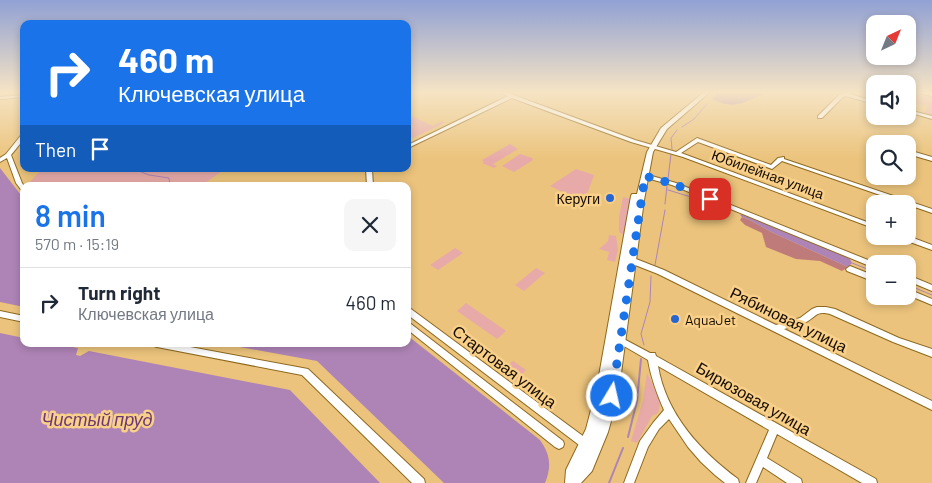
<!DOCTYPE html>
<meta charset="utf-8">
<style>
body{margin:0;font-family:Barlow,sans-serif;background:#f6f6f7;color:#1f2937;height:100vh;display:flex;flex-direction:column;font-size:19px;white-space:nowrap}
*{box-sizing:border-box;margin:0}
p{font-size:16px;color:#747a83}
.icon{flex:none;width:28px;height:28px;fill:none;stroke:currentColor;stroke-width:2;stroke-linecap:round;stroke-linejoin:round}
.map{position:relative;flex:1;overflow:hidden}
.panel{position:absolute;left:20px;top:182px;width:391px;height:165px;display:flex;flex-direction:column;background:#fff;border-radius:10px;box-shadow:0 2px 8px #0003}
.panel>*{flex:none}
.hud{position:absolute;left:20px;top:20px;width:391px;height:152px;border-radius:10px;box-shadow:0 2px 8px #0003;background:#1a73e8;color:#fff;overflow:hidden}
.needle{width:32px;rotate:43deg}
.tools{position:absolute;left:866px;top:15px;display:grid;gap:10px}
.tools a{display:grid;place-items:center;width:50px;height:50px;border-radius:10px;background:#fff;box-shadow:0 2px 8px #0003;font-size:25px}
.pin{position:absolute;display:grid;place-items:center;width:42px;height:42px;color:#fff;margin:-21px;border-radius:10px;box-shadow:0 2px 8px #0006}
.me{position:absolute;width:55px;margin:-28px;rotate:9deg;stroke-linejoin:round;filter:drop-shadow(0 0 4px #0008)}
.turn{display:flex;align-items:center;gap:18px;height:105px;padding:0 15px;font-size:22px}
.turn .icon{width:65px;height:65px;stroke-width:2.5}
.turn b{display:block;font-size:35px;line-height:42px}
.then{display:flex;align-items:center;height:48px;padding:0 15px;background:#0003;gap:10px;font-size:19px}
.round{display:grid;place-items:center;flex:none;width:52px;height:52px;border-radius:10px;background:#f6f6f7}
.headline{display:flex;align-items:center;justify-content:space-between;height:85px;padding:0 15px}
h1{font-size:30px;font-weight:600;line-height:38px;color:#1a73e8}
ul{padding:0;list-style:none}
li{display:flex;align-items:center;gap:15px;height:70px;padding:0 15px;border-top:1px solid #e0e1e3}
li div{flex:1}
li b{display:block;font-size:19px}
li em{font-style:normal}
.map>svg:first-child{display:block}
</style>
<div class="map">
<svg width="932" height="483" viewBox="0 0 932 483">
<rect width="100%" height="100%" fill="#ebc37c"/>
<path fill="#e7aaa8" d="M908 92 932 96V116L923 114 928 106 908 102Z
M408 114 433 126 442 121 444 123 413 138 408 135Z
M510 144 518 149 493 164 497 166 494 168 482 163 484 162 482 160Z
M520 154 532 158 533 160 514 172 502 166Z
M42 169H225L201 186H31L29 183Z
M576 169 594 175 585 200H579L550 186Z
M623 197 630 199 625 233 622 234 619 232V217Z
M609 235 616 236 618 250 615 262 607 260 609 252 599 249 608 241Z
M455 248 463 253 438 270 430 265Z
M536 268 545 273 524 291 515 285Z
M466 303 506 331 497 339 457 311Z
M513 361 526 370 513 383 500 373Z
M647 373 661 401 658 413 652 416 637 443 631 441 643 400Z"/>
<path fill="#bf7b79" d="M742 217C756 222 767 231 780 236 803 246 825 257 848 267L842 271 820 261 796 259 766 247 762 233 745 225 740 220Z"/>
<path fill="#ae84b6" d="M718 92H767C763 96 757 96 752 99 737 106 728 107 712 99Z
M0 168 24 199V307L0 302Z
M742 214 842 255 850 259 852 263 848 267C825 257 803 246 780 236 767 231 756 222 742 217L740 215Z
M0 333 24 338V344H54L78 348 76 355 80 356 89 351 290 390 380 483H0Z
M408 336 540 440C550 454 552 466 545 483H444L317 361 223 344H408Z"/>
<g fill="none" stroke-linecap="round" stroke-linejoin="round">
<path stroke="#ae84b6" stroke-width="1" d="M682 127 694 119 707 104
M672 149 671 138 677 130
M134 169 149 175 169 178 170 186
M668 179 671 154
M668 190 691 197
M665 204 667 186
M852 263 875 272
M655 265 665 210
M908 285 932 295
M644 345 641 334 650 302 651 276"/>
<path stroke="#ae84b6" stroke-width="2" d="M628 437 637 401 641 359
M609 483 623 448"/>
<defs>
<path id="minor" d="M499 92H505L635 140 676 152 697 138 771 165 778 158 784 157V159L932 209V213L782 161 772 169 698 142 681 153 875 225V229L873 228 683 157 631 142 512 98 408 148V145L508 96Z
M848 92H853L850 94 875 102V104L845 96 843 97 822 118H818V116L839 95Z
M24 95V97L0 99V97Z
M908 110 932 116V119L908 112Z
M22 134H24V139L11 155 22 183 24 186V192L22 191 16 183 7 158 0 162V158L6 154Z
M908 150 932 157V161L908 154Z
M366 169H372L373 186H367Z
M645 174 676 183 878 264H875V267H872L672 185 643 177 642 176Z
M898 236H908L932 245V250L899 238Z
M630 259H636L664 270 776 325 800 318 812 309 817 307H826L835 309 899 338 932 349V357L893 342 830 314C815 310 816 318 804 323 798 326 791 327 784 329L932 401V410L658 274 630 263 629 261Z
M850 266 875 276V282L847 271 846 269Z
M908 275 932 285V291L908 281Z
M908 289 932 299V305L908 295Z
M408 308 411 309 591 442 592 445 591 448 587 450 583 448 408 315Z
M0 311 24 316V322L0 317Z
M408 323 411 324 563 441 564 444 563 447 559 449 555 447 408 330Z
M620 337 650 353H655L656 356 876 479 877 483H862L777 434 767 458 801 479 802 483H787L763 467 756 483H746L769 430 658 366C666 414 700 451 738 479L739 483H725L715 475 701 462 688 447 669 419 659 429 648 447 634 483H624L640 441 653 423 664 410C657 394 651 378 648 360L617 342 616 340 617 338Z
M153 344H174L308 369 424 479 425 483H412L302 375 157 347 154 346Z"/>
<path id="major" d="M704 92H710L667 129 653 152 644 200 618 396 608 432 592 471 581 483H565L566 470 586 429 597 387 631 196 632 194H637L647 152 661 128Z
M918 92H932V96L919 93Z"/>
</defs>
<use href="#minor" stroke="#8d691e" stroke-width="2"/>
<use href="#major" stroke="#8d691e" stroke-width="2"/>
<use href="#minor" fill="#fff" fill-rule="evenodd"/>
<use href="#major" fill="#fff" fill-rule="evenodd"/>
</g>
<linearGradient id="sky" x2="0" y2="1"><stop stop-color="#91a1d4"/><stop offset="0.58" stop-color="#f6e4c4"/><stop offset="1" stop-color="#f6e4c4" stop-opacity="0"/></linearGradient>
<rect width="932" height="159" fill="url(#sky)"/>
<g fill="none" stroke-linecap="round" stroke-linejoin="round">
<path stroke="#1a73e8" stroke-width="9" stroke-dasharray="0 16.2" d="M612 396 645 176 674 184 710 199"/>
</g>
<g fill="#2765d2" stroke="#f8d089" stroke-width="2">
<circle cx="610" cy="198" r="5"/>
<circle cx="675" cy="319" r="5"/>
</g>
<g text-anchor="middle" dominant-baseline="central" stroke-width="5" stroke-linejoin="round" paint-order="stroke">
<g font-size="14" fill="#160b00" stroke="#f8d089">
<text transform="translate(768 174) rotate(20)">Юбилейная улица</text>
</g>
<g font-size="14" fill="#160b00" stroke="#f8d089" text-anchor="end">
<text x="600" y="198">Керуги</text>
<text x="685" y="319" text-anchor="start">AquaJet</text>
</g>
<g font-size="16" fill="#160b00" stroke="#f8d089">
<text transform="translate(789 319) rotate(26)">Рябиновая улица</text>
<text transform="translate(505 366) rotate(37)">Стартовая улица</text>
<text transform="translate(754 398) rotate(30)">Бирюзовая улица</text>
</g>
<g font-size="18" font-style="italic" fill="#6c3876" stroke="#f8d089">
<text x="97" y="419">Чистый пруд</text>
</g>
</g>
</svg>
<div class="tools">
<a><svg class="needle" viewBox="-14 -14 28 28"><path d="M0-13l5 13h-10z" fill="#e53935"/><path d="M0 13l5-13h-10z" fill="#747a83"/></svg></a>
<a><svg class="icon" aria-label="sound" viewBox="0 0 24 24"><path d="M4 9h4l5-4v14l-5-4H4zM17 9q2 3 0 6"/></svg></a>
<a><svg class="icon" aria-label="search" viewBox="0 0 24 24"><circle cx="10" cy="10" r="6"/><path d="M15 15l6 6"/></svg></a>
<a>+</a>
<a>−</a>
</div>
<div class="pin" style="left:710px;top:199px;background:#d93025"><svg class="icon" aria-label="arrive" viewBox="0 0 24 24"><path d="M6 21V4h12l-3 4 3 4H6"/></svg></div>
<svg class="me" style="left:612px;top:396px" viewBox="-20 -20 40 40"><circle r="17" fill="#1a73e8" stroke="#fff" stroke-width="3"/><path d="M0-11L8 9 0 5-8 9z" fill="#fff"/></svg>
<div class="hud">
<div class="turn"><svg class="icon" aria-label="right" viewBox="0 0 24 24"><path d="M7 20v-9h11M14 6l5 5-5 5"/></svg><div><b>460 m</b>Ключевская улица</div></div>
<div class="then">Then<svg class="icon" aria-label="arrive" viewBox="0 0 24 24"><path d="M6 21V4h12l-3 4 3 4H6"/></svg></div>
</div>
<section class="panel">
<div class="headline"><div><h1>8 min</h1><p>570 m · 15:19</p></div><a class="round"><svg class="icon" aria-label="close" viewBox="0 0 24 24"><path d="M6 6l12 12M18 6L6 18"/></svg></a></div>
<ul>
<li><svg class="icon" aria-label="right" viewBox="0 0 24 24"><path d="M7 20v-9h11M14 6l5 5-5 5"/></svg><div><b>Turn right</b><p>Ключевская улица</p></div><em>460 m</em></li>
</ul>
</section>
</div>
